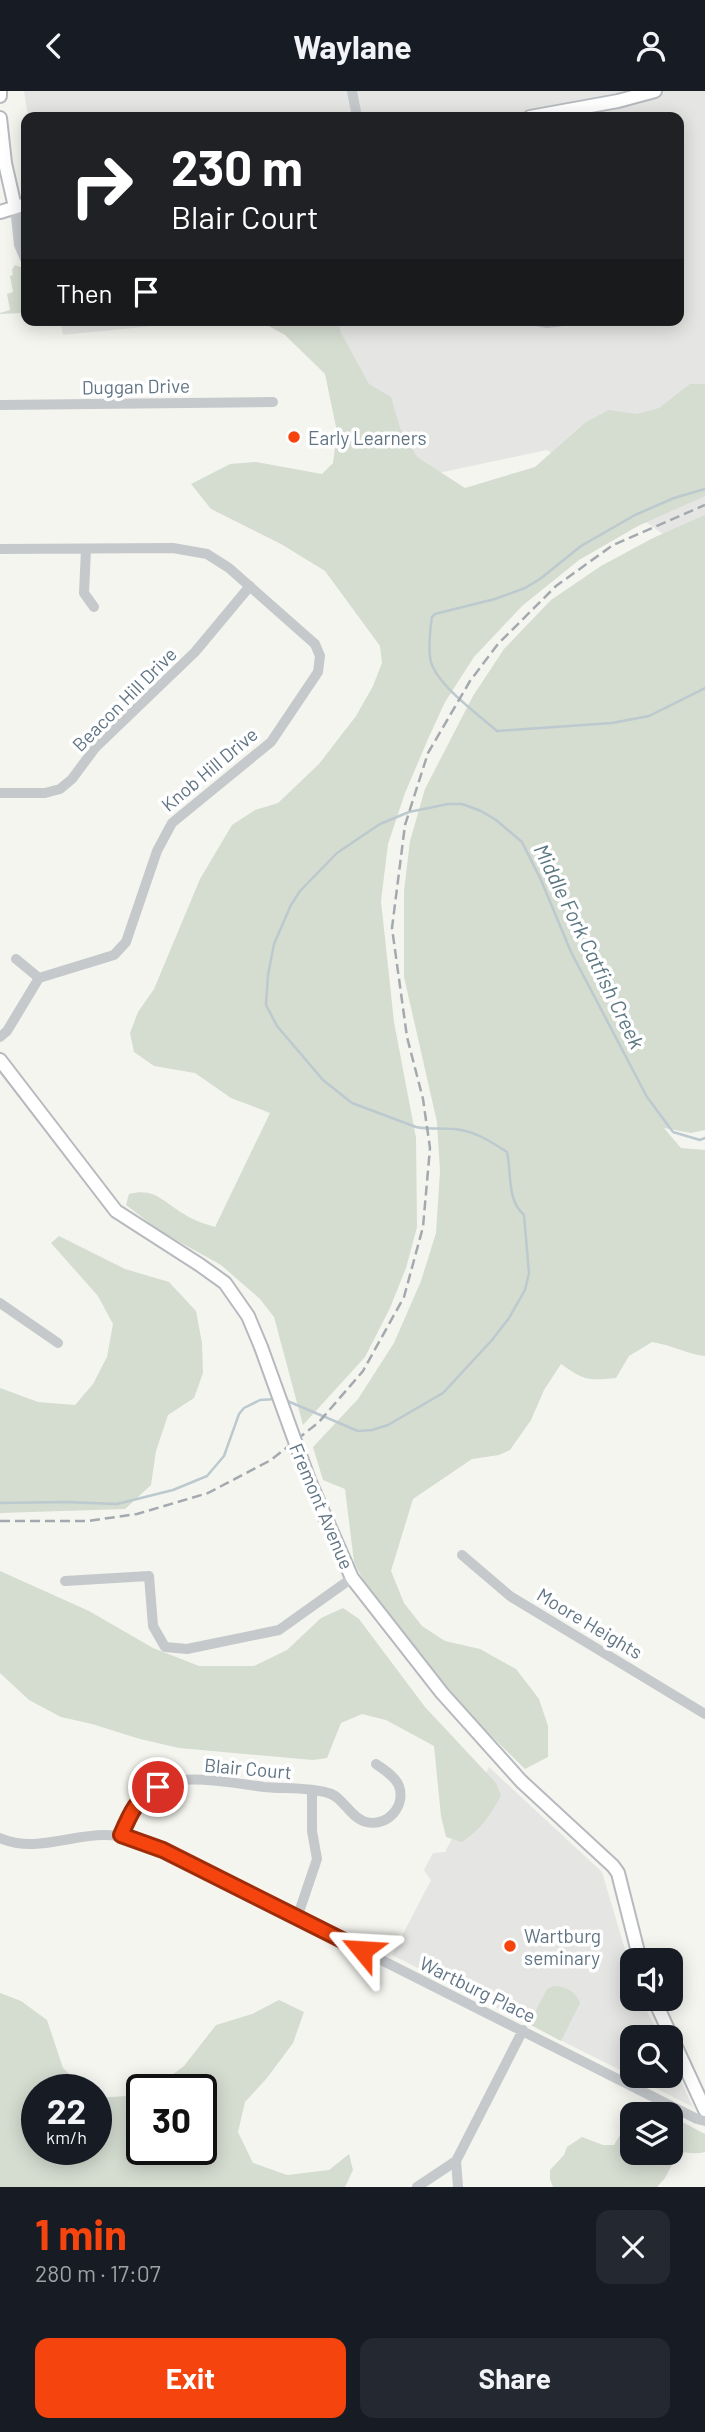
<!DOCTYPE html>
<meta charset="utf-8">
<style>
body{margin:0;font-family:Barlow,sans-serif;background:#242831;color:#f1f3f6;height:100vh;display:flex;flex-direction:column;font-size:26px;white-space:nowrap}
*{box-sizing:border-box;margin:0}
p{font-size:23px;color:#9ea1a6}
.icon{flex:none;width:38px;height:38px;fill:none;stroke:currentColor;stroke-width:2;stroke-linecap:round;stroke-linejoin:round}
.map{position:relative;height:2096px;overflow:hidden}
.sheet{display:flex;flex-direction:column;background:#171b24;flex:1}
.sheet>*{flex:none}
.banner{position:absolute;left:21px;top:21px;width:663px;height:214px;border-radius:14px;box-shadow:0 4px 18px #0003;background:#202124;color:#fff;overflow:hidden}
.tools{position:absolute;left:620px;top:1857px;display:grid;gap:14px}
.tools a{display:grid;place-items:center;width:63px;height:63px;border-radius:14px;background:#171b24;box-shadow:0 4px 18px #0003;font-size:35px}
.speed{position:absolute;left:21px;top:1983px;display:flex;gap:14px;font-size:35px;font-weight:700;text-align:center}
.speed>*{display:grid;place-content:center;width:91px;height:91px;border-radius:50%;background:#171b24;box-shadow:0 4px 18px #0003;line-height:1}
.speed small{font-size:18px;font-weight:400}
.speed .limit{border:4px solid #111;border-radius:10px;background:#fff;color:#111}
.pin{position:absolute;display:grid;place-items:center;width:60px;height:60px;color:#fff;margin:-30px;border:4px solid #fff;border-radius:50%;box-shadow:0 2px 7px #0007}
.me{position:absolute;width:77px;margin:-38px;rotate:297deg;stroke-linejoin:round;filter:drop-shadow(0 0 5px #0008)}
.turn{display:flex;align-items:center;gap:24px;height:147px;padding:0 35px;font-size:32px}
.turn .icon{width:91px;height:91px;stroke-width:2.5}
.turn b{display:block;font-size:49px;line-height:60px}
.then{display:flex;align-items:center;height:66px;padding:0 35px;background:#0003;gap:14px;font-size:26px}
.round{display:grid;place-items:center;flex:none;width:74px;height:74px;border-radius:14px;background:#242831}
.headline{display:flex;align-items:center;justify-content:space-between;height:119px;padding:0 35px}
h1{font-size:42px;font-weight:700;line-height:52px;color:#f5440e}
.primary-button{display:flex;gap:14px;margin-top:auto;padding:14px 35px}
.primary-button a{flex:1;height:80px;border-radius:14px;background:#f5440e;color:#fff;font-size:28px;font-weight:700;line-height:80px;text-align:center}
.primary-button a+a{background:#242831;color:#f1f3f6}
header{display:flex;justify-content:space-between;align-items:center;height:91px;padding:0 35px;background:#171b24;font-size:32px;font-weight:700}
.map>svg:first-child{display:block}
</style>
<header><svg class="icon" aria-label="back" viewBox="0 0 24 24"><path d="M15 5l-7 7 7 7"/></svg>Waylane<svg class="icon" aria-label="person" viewBox="0 0 24 24"><circle cx="12" cy="8" r="4"/><path d="M4 21q1-7 8-7t8 7"/></svg></header>
<div class="map">
<svg width="705" height="2096" viewBox="0 0 705 2096">
<rect width="100%" height="100%" fill="#f4f5ef"/>
<path fill="#e5e6e3" d="M24 0H705V429L664 444 547 359 359 399 321 229H679V26H28Z
M60 229H213L63 244Z
M489 1676 602 1781 632 1882V1908H641L660 1946H632V1984H670V1966L693 2016 392 1864 431 1789 424 1779 433 1762 445 1761Z"/>
<path fill="#d5dcd0" d="M15 174 26 178 24 219 22 222 0 223V222L10 219 7 203 13 201 10 185 13 184 12 179Z
M258 229H339L340 240 369 293 391 306 400 337 417 366 465 397 535 376 586 331 609 319 637 323 659 317 690 293H705V405L638 435 579 469 522 515 474 566 445 611 428 648 405 702 388 753 381 810 394 931 416 1047 417 1136 406 1177 390 1217 365 1266 303 1334 274 1226 260 1208 221 1174 160 1140 126 1114 129 1103C155 1096 163 1111 184 1123 193 1129 205 1133 215 1136L270 1022 231 1007 195 982 154 975 134 961 130 942 138 921 154 898 200 788 232 734 255 719 278 712 319 673 356 625 373 595 382 572 380 555 325 480 281 453 211 418 191 393 230 373 256 371 322 383 333 372 337 341 325 283 285 244Z
M705 424V1039L691 1042 664 1037 681 1057 705 1059V1265C687 1263 672 1254 652 1251L629 1265 616 1287C587 1290 584 1289 561 1273L544 1299 531 1329 510 1359 499 1364 472 1368 413 1408 391 1480 404 1512 422 1535 445 1550 480 1558 516 1578 539 1608 548 1635V1666L525 1678 472 1626 399 1541 363 1489 354 1471 345 1398 323 1389 313 1356 358 1308 394 1252 421 1190 436 1142 440 1080 437 1031 404 886V800L410 750 425 698 473 605 504 558 551 509 601 475 653 447Z
M59 1145 125 1178 169 1191 196 1220 202 1252 203 1282 194 1307 168 1324 156 1360 151 1394 125 1418 0 1422V1297L38 1311 75 1314 93 1293 107 1266 113 1233 98 1205 51 1152Z
M0 1480 89 1520 153 1557 199 1575H254L287 1559 321 1527 343 1517 359 1528 425 1616 496 1692 501 1704C491 1724 481 1738 462 1751L446 1746 441 1725 434 1655 386 1629 362 1623 341 1632 327 1667 313 1669 179 1657 140 1648 92 1633 61 1626 29 1609 0 1582Z
M553 1895C566 1895 575 1900 580 1912L561 1950 529 1933 547 1898Z
M0 1902 21 1910 47 1929 63 1977 86 1998H37V2058H96V2007L142 2004V2058H201V1998H153L184 1975 216 1934 252 1923 279 1909 304 1921 293 1952 267 1987 245 2011 238 2041 253 2072 287 2084 329 2079 349 2063 353 2079 345 2096H0Z
M632 2024V2062L648 2070 652 2062H670V2030L673 2026 705 2043V2061C695 2064 688 2060 678 2062L665 2087 657 2096H553L550 2088V2079L564 2064 567 2056 582 2046 603 2054H614Z"/>
<g fill="none" stroke-linecap="round" stroke-linejoin="round">
<path stroke="#bcc9ce" stroke-width="2.5" d="M705 398 674 407 635 424 581 455 540 488 525 497 495 508 435 523 432 526C430 537 428 561 431 571 438 595 479 624 497 640L612 632 649 625 705 597
M285 1309 358 1340 372 1339 388 1334 443 1302 492 1249 509 1227 525 1199 529 1182 524 1124C506 1108 512 1082 507 1061 493 1052 478 1042 461 1039 446 1036 431 1039 416 1036L352 1012 323 989 277 935 266 914 268 884 274 853 291 814 300 800 337 762 380 733 409 721 448 713H462L481 720 496 729 522 751 541 789 571 861 647 1006 673 1041 700 1049 705 1047
M0 1412 66 1411 117 1413 173 1399 207 1385 224 1365 239 1323 244 1317 260 1309 275 1308"/>
<defs>
<path id="major" d="M0 5V0
M530 26 618 10 655 0
M0 27 5 72 15 116
M0 121 26 113
M0 969 116 1120 200 1174 225 1192 248 1225 261 1256
M309 1389 352 1487 442 1602 521 1690 613 1775 618 1782 640 1869
M654 1908 705 2019"/>
</defs>
<use href="#major" stroke="#b6babe" stroke-width="16"/>
<path stroke="#c6c9cc" stroke-width="10" d="M352 0 357 26
M15 116 19 154 26 170
M531 229 547 232 572 229
M0 314 273 311
M0 458 173 457 207 463 229 477 315 553 320 565 318 581 271 651 172 732 157 760 126 851 114 864 39 887 7 940 0 946
M86 458 84 502 94 516
M0 702H45L60 698 72 688 95 657 195 561 250 495
M16 868 39 887
M0 1212 58 1252
M462 1464 510 1505 705 1623
M65 1490 149 1485 153 1535 165 1556 187 1558 279 1539 352 1487
M121 1744C127 1730 132 1713 145 1703 173 1678 230 1692 264 1696 285 1698 308 1696 328 1702 343 1705 350 1727 366 1731 387 1736 406 1716 399 1695 395 1685 384 1679 376 1673
M0 1747C35 1762 69 1744 104 1744 126 1744 144 1751 163 1759L697 2028 705 2030
M297 1827 317 1768 312 1740V1700
M456 2070 458 2096
M417 2096 456 2070 523 1939"/>
<use href="#major" stroke="#fff" stroke-width="12"/>
<path stroke="#a3a9af" stroke-width="2.5" stroke-dasharray="10 5" stroke-linecap="butt" d="M0 1430H88L137 1423 208 1402 271 1369 319 1331 363 1280 404 1206 423 1136 430 1057 423 1008 407 946 392 837 405 734 428 662 470 590 498 553 556 495 613 454 705 414"/>
<defs>
<path id="major-bridge" d="M261 1256 309 1389"/>
</defs>
<use href="#major-bridge" stroke="#b6babe" stroke-width="16" stroke-linecap="butt"/>
<use href="#major-bridge" stroke="#fff" stroke-width="12"/>
</g>
<g fill="none" stroke-linecap="round" stroke-linejoin="round">
<defs>
<path id="route" d="M158 1696C137 1706 130 1723 121 1744L163 1759 362 1859"/>
</defs>
<use href="#route" stroke="#9f2c09" stroke-width="18"/>
<use href="#route" stroke="#f5440e" stroke-width="12"/>
</g>
<g fill="#f5440e" stroke="#fff" stroke-width="2.5">
<circle cx="294" cy="346" r="7"/>
<circle cx="510" cy="1855" r="7"/>
</g>
<g text-anchor="middle" dominant-baseline="central" stroke-width="7" stroke-linejoin="round" paint-order="stroke">
<g font-size="19" fill="#607484" stroke="#fff">
<text transform="translate(136 295) rotate(-1)">Duggan Drive</text>
<text transform="translate(124 608) rotate(-45)">Beacon Hill Drive</text>
<text transform="translate(209 678) rotate(-40)">Knob Hill Drive</text>
<text transform="translate(322 1415) rotate(67)">Fremont Avenue</text>
<text transform="translate(590 1532) rotate(31)">Moore Heights</text>
<text transform="translate(248 1677) rotate(5)">Blair Court</text>
<text transform="translate(478 1898) rotate(26)">Wartburg Place</text>
</g>
<g font-size="19" fill="#607484" stroke="#fff" text-anchor="start">
<text x="308" y="346">Early Learners</text>
<text x="524" y="1844">Wartburg<tspan x="524" dy="22">seminary</tspan></text>
</g>
<g font-size="21" font-style="italic" fill="#5b7782" stroke="#fff">
<text transform="translate(590 855) rotate(64)">Middle Fork Catfish Creek</text>
</g>
</g>
</svg>
<div class="tools">
<a><svg class="icon" aria-label="sound" viewBox="0 0 24 24"><path d="M4 9h4l5-4v14l-5-4H4zM17 9q2 3 0 6"/></svg></a>
<a><svg class="icon" aria-label="search" viewBox="0 0 24 24"><circle cx="10" cy="10" r="6"/><path d="M15 15l6 6"/></svg></a>
<a><svg class="icon" aria-label="layers" viewBox="0 0 24 24"><path d="M12 4l9 5-9 5-9-5zM3 14l9 5 9-5"/></svg></a>
</div>
<div class="speed"><div>22<small>km/h</small></div><div class="limit">30</div></div>
<div class="pin" style="left:158px;top:1696px;background:#d93025"><svg class="icon" aria-label="arrive" viewBox="0 0 24 24"><path d="M6 21V4h12l-3 4 3 4H6"/></svg></div>
<svg class="me" style="left:362px;top:1859px" viewBox="-20 -20 40 40"><path d="M0-17L14 15 0 8-14 15z" fill="#f5440e" stroke="#fff" stroke-width="4"/></svg>
<div class="banner">
<div class="turn"><svg class="icon" aria-label="right" viewBox="0 0 24 24"><path d="M7 20v-9h11M14 6l5 5-5 5"/></svg><div><b>230 m</b>Blair Court</div></div>
<div class="then">Then<svg class="icon" aria-label="arrive" viewBox="0 0 24 24"><path d="M6 21V4h12l-3 4 3 4H6"/></svg></div>
</div>
</div>
<section class="sheet">
<div class="headline"><div><h1>1 min</h1><p>280 m · 17:07</p></div><a class="round"><svg class="icon" aria-label="close" viewBox="0 0 24 24"><path d="M6 6l12 12M18 6L6 18"/></svg></a></div>
<div class="primary-button"><a>Exit</a><a>Share</a></div>
</section>
